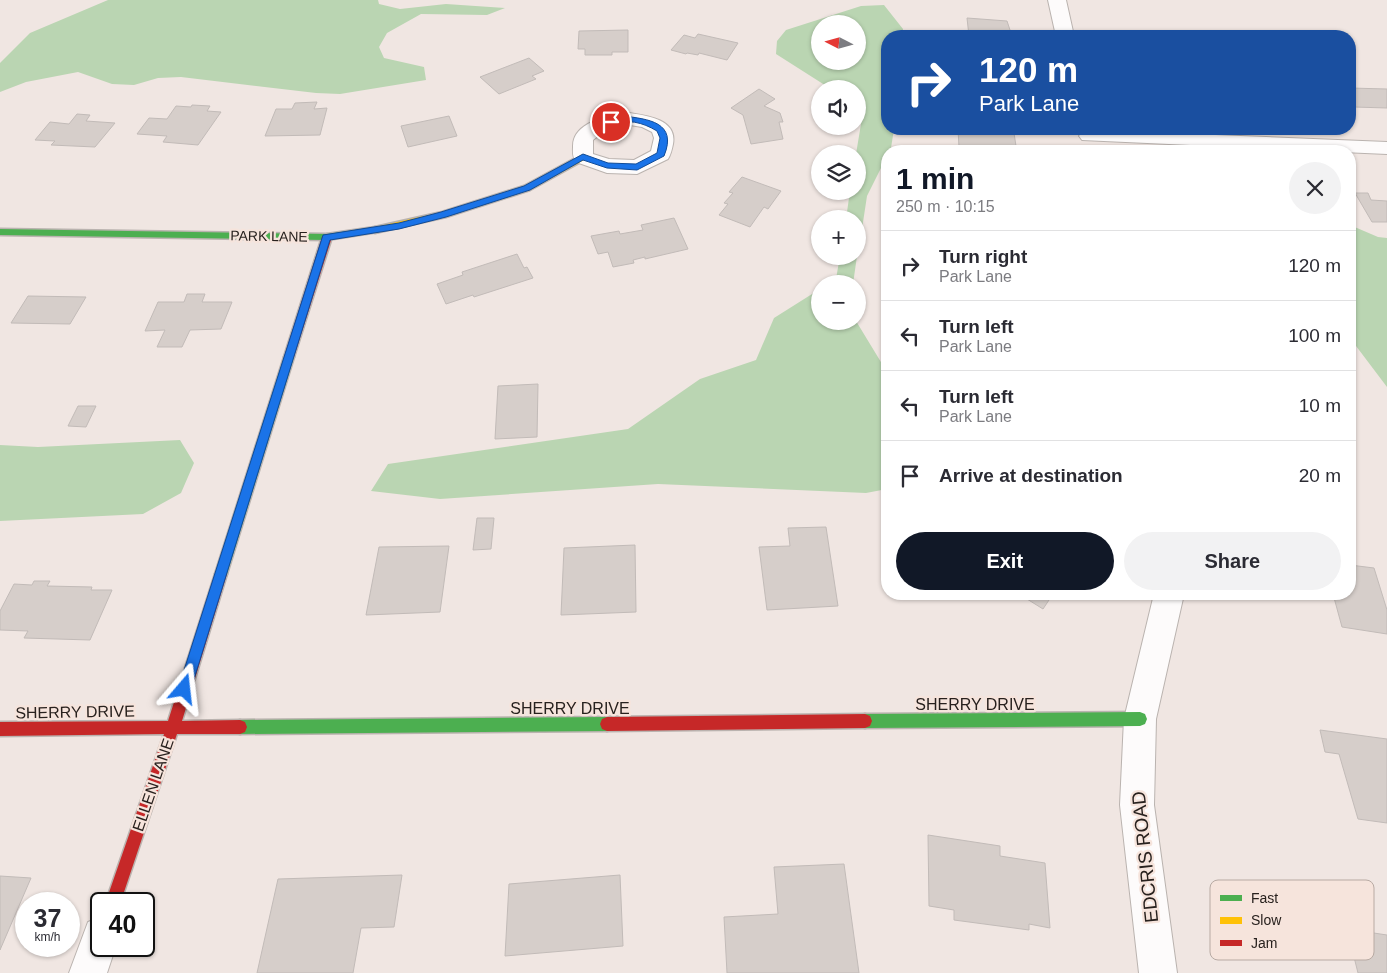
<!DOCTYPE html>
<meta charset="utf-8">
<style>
body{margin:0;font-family:Helvetica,sans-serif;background:#f2f2f3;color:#2b2b33;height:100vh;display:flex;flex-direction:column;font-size:19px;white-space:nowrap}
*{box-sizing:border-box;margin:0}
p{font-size:16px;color:#7c7c81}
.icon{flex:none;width:28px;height:28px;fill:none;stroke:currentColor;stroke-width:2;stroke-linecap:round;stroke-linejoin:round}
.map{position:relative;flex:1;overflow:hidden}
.side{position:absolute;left:881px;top:145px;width:475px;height:455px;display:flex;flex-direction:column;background:#fff;border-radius:20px;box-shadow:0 1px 4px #0004}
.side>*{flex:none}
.hud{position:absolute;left:881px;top:30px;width:475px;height:105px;border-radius:20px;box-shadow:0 1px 4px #0004;background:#1a4fa0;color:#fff;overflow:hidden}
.needle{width:32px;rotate:276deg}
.controls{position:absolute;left:811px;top:15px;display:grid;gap:10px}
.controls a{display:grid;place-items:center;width:55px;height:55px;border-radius:50%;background:#fff;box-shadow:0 1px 4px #0004;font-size:25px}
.speed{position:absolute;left:15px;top:892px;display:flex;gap:10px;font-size:25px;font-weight:700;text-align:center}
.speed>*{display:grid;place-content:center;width:65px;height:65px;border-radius:50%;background:#fff;box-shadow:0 1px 4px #0004;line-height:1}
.speed small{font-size:12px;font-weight:400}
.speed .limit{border:2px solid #111;border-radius:8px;background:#fff;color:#111}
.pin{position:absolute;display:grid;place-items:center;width:42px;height:42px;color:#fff;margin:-21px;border:2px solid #fff;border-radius:50%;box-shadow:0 1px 5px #0007}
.me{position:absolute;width:55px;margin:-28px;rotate:17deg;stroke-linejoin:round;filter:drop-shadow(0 0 4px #0008)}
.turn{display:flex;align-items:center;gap:18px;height:105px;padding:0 15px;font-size:22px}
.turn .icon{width:65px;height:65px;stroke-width:2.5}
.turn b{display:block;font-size:35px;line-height:42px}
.round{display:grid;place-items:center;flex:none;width:52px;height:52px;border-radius:26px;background:#f2f2f3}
.summary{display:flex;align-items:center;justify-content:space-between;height:85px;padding:0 15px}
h1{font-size:30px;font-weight:700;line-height:38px;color:#111827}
.cta{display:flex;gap:10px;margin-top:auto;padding:10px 15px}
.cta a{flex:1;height:58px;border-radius:30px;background:#111827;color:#fff;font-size:20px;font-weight:700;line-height:58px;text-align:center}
.cta a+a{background:#f2f2f3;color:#2b2b33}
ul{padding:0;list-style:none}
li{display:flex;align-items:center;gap:15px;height:70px;padding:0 15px;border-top:1px solid #e1e1e2}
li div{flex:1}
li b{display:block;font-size:19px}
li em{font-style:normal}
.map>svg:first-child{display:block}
</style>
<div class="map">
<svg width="1387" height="973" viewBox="0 0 1387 973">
<rect width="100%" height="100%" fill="#f0e6e2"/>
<path fill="#bad5b2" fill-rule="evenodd" d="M108 0H378L379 4 400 9 446 4 505 8 487 15 421 14 387 33 379 47 384 58 424 67 426 80 340 94 316 93 181 77 158 78 134 85 112 84 78 72 26 82 0 92V63L30 33Z
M884 5 903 29V36H888V129H894L891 148 867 196 858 255V219H846L850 191H858L856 154 861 124 858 118V89H831L776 54 777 41 786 30 861 6ZM820 24H858V61H820Z
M1350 225 1378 237 1387 238V387L1350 338Z
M840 256H857L853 284H829L836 279Z
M820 289V321H856L887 372V489L866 493 658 484 440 499 371 491 388 464 628 429 700 379 756 360 774 318Z
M180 440 194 463 181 493 143 514 0 521V445L38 447Z"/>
<path fill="#d6ceca" stroke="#c2bbb8" d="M967 18 1007 21 1012 36H969Z
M628 30V52H612V55H585V49H578L579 31Z
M698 34 738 43 727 60 699 53 698 55 687 53 686 54 671 50 684 35 695 38Z
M529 58 544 71 532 76 536 79 499 94 480 77Z
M1350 88 1387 89V108L1354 107 1350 100Z
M759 89 775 99 764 106 780 113 783 122H779L783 139 751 144 743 115 731 108Z
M317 102 314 109 327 108 320 135 265 136 276 109H292L295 103Z
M192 105 210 106 207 111 221 112 198 145 163 142 167 136 137 134 149 118 167 119 176 106 191 107Z
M77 114 90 115 86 121 115 123 95 147 51 145 55 141 35 140 50 122 69 124Z
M449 116 457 136 408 147 401 126Z
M958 129 1014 133 1016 146 1026 147V151H988L959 147Z
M742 177 781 191 768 209 764 207 750 227 719 215 728 204 724 203 733 193 729 192Z
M1355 193H1368L1371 200 1387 201V222H1372Z
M674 218 688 249 645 259V257L633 260 634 263 613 267 608 252 598 254 591 236 619 231 620 234 643 230 641 225Z
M517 254 524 268 527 267 533 278 474 297 473 295 446 304 437 284 463 275 462 272Z
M187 294H205L202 302H232L221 329 190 330 182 347H157L165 330 145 331 158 302H184Z
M28 296 86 297 70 324 11 323Z
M538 384 537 437 495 439 498 386Z
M78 406H96L86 427 68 426Z
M477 518H494L491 549 473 550Z
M826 527 838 606 767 610 759 547 790 546 788 528Z
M635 545 636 612 561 615 564 548Z
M449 546 440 612 366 615 379 547Z
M1350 565 1374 568 1387 610V634L1342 627 1333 594H1350Z
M34 581H50L47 586 92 587 91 590H112L90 640 24 638 28 631 0 630V611L14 584 32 585Z
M1019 594H1053L1043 609Z
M1320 730 1387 739V823L1358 819 1339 754 1325 752Z
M928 835 1000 846V856L1045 863 1050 928 1029 924V930L954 920V910L929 906Z
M844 864 859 973H727L724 917 778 914 774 867Z
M402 875 394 927 361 928 353 973H257L278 879Z
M620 875 623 946 505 956 509 884Z
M0 876 31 878 0 950Z
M1347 929 1387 935V973H1358Z"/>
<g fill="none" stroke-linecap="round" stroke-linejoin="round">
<defs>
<path id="street" d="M1048 0H1066L1074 36H1056Z
M623 112C641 115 678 117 673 144 672 149 671 154 668 159L637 174 607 173 576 162C572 156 573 152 573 146 573 123 605 117 623 112ZM624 124 642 127 652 132 654 138 651 151 634 160 609 159 593 154V140L607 129Z
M1089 130 1387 142V154L1082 140 1079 136 1082 132Z
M1154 594H1184L1156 719 1154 805 1177 973H1139L1120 805 1124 719Z
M101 917V946H116L107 973H69L88 922Z"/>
<path id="fast" d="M375 227 378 228V232L327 240 0 235V229L327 234Z
M289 353 294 357 227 574 225 578 221 579 217 578 215 574 284 357Z
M1140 712 1145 714 1147 719 1145 724 1140 726 865 728 860 726 858 721 860 716 865 714Z
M607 717 612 719 614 724 612 729 607 731 240 734 235 732 233 727 235 722 240 720Z"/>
<path id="slow" d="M583 154 586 155V159L530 190 446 217 375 233 370 230 375 227 442 212 524 186Z"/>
<path id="jam" d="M327 234 332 237 294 357 289 361 284 357 322 237Z
M221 569 225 570 227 574 182 721 240 720 245 722 247 727 245 732 240 734H177L120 904H105L164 734 0 736V722L168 721 215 574 217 570Z
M865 714 870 716 872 721 870 726 865 728 607 731 602 729 600 724 602 719 607 717Z"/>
</defs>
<use href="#street" stroke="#bab3af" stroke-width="2"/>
<use href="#fast" stroke="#bab3af" stroke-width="3"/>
<use href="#slow" stroke="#bab3af" stroke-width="3"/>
<use href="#jam" stroke="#bab3af" stroke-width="3"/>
<use href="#street" fill="#fdfbfb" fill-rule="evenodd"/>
<use href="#fast" fill="#4caf50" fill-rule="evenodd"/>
<use href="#slow" fill="#ffc107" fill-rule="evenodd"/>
<use href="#jam" fill="#c62828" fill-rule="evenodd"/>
</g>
<path fill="#1a73e8" stroke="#114b97" d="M623 116C648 119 678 122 664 156L637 170 607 168 583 160 530 190 446 217 399 229 330 240 191 689 189 694 184 696 180 694 178 689 323 235 399 223 441 212 524 186 583 154 608 163 636 164 657 153 660 138 657 131C642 122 628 119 611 124L607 122Z"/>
<g text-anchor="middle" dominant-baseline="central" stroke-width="4.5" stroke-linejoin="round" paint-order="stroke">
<g font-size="14" fill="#28211e" stroke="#f6e4dc">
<text transform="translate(269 236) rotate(1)">PARK LANE</text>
</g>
<g font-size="16" fill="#28211e" stroke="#f6e4dc">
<text x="975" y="704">SHERRY DRIVE</text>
<text x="570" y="708">SHERRY DRIVE</text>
<text transform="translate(75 712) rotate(-1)">SHERRY DRIVE</text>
<text transform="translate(153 785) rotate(-71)">ELLEN LANE</text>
</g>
<g font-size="19" fill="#28211e" stroke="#f6e4dc">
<text transform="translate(1145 857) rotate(-96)">EDCRIS ROAD</text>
</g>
</g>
<rect x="1210" y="880" width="164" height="80" rx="8" fill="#f6e4dc" stroke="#b8aaa3" stroke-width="1"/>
<rect x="1220" y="895" width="22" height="6" fill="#4caf50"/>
<rect x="1220" y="917" width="22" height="7" fill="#ffc107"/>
<rect x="1220" y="940" width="22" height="6" fill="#c62828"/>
<g font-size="14" fill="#28211e">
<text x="1251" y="903">Fast</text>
<text x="1251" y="925">Slow</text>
<text x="1251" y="948">Jam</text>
</g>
</svg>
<div class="controls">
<a><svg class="needle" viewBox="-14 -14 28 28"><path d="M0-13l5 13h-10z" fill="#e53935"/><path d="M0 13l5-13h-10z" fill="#7c7c81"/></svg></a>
<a><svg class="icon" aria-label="sound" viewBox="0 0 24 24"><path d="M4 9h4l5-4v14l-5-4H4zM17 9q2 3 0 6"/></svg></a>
<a><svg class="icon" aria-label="layers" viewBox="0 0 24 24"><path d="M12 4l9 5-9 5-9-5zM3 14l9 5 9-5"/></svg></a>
<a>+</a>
<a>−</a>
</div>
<div class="speed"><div>37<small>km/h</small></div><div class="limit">40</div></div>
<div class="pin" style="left:611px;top:122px;background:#d93025"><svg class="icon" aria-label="arrive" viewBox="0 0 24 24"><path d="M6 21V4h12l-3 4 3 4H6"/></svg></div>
<svg class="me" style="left:184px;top:689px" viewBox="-20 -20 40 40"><path d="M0-17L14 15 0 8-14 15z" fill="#1a73e8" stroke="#fff" stroke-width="4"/></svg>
<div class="hud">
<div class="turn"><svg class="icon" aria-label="right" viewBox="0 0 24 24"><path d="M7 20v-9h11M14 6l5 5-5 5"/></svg><div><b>120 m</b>Park Lane</div></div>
</div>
<section class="side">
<div class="summary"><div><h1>1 min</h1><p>250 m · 10:15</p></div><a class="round"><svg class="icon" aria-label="close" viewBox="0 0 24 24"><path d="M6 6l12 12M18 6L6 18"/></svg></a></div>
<ul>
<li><svg class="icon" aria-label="right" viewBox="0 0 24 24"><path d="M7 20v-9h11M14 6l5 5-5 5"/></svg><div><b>Turn right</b><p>Park Lane</p></div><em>120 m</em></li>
<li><svg class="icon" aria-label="left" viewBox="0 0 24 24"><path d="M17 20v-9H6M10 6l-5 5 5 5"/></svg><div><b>Turn left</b><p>Park Lane</p></div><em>100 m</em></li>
<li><svg class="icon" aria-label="left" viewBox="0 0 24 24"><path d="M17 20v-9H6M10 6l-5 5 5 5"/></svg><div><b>Turn left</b><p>Park Lane</p></div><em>10 m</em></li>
<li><svg class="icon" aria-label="arrive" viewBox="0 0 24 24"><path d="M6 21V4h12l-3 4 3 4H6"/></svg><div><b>Arrive at destination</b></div><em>20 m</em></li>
</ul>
<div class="cta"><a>Exit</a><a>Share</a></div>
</section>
</div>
